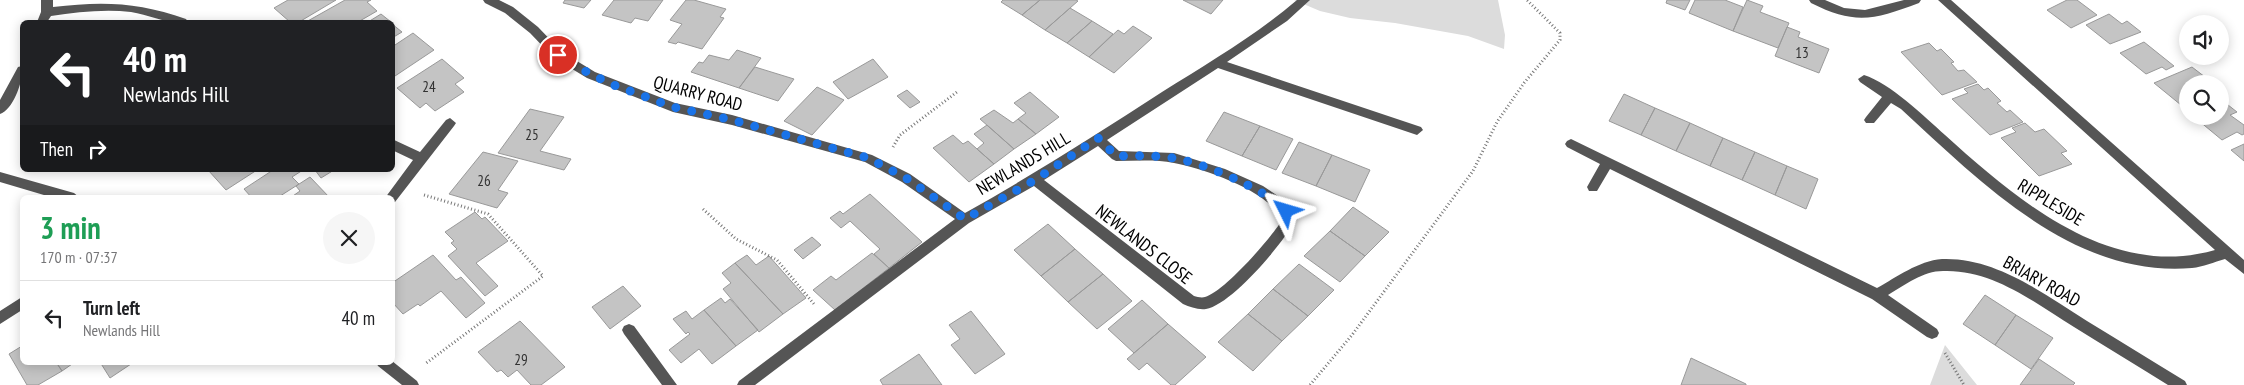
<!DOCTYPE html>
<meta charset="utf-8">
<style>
body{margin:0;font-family:"PT Sans Narrow",sans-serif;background:#f6f6f6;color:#202124;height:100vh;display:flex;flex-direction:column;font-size:19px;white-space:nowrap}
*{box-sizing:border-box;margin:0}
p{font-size:16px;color:#757577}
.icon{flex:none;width:28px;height:28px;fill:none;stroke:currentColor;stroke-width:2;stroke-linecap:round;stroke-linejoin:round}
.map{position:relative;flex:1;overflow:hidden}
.drawer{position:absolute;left:20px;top:195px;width:375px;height:170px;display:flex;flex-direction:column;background:#fff;border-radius:8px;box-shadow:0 2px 12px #0003}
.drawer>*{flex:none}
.banner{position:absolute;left:20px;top:20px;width:375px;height:152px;border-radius:8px;box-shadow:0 2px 12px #0003;background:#202124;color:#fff;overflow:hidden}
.fabs{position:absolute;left:2179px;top:15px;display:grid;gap:10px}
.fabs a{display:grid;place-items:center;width:50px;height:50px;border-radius:50%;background:#fff;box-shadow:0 2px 12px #0003;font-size:25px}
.pin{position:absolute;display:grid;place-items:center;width:42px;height:42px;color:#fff;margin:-21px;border:2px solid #fff;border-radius:50%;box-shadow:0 1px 5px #0007}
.me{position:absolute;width:55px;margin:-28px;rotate:310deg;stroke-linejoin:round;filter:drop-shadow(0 0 4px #0008)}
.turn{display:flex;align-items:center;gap:18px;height:105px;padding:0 20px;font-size:22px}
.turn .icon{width:65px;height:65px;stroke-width:2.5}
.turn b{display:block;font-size:35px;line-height:42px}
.then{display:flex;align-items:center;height:48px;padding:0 20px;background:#0003;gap:10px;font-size:19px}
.round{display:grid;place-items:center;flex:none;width:52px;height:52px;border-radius:26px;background:#f6f6f6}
.summary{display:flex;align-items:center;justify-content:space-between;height:85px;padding:0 20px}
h1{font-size:30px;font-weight:800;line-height:38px;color:#1e9e55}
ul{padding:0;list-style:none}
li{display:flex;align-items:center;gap:15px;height:75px;padding:0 20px;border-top:1px solid #e0e0e0}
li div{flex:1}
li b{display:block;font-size:19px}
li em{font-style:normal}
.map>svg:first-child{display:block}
</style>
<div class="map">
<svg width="2244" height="385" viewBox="0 0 2244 385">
<rect width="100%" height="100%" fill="#fff"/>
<path fill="#dcdcdc" d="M1294 0H1498L1505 35 1504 49 1468 36 1395 23 1350 18 1320 11Z
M1945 345 1977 385H1930Z"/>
<path fill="#c4c4c4" stroke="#999" d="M288 0H336L299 22H290L274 8Z
M345 0H371L367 2 377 11 358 22H306Z
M565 0H591L584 8 563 3Z
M614 0H663L648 21 635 18 631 23 602 15Z
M686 0H694L726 9 720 17 724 18 702 49 678 42 676 44 668 42 682 24 670 20Z
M1003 0H1040L1022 15 1001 2Z
M1040 0H1076L1078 1 1045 30 1022 15Z
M1183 0H1223L1211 14Z
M1667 0H1690L1685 10 1666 3Z
M1695 0H1725L1743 7 1733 31 1689 13Z
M1747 0 1763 6 1760 12 1789 23 1778 48 1733 31Z
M2067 0H2077L2097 15 2071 28 2047 10Z
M1070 8 1092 21 1067 43 1045 30Z
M381 14 391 22H368Z
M2109 14 2122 24 2127 21 2141 32 2110 44 2086 25Z
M1092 21 1113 34 1089 57 1067 43Z
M392 24 402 32 392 38Z
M1133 26 1152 38 1114 73 1089 57 1118 30 1124 34Z
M1787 27 1800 32 1798 37 1829 49 1819 73 1775 56Z
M413 33 434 50 392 78V47Z
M2144 42 2174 66 2166 70 2162 67 2146 74 2120 53Z
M1929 43 1937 51 1941 49 1954 62 1951 63 1958 71 1964 70 1977 82 1942 95 1901 52Z
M737 50 761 58 739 88 691 72 699 62 703 63 709 55 729 60Z
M442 59 464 78 455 84 464 92 435 111 426 103 420 108 397 88Z
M873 59 888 77 848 99 833 82Z
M755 67 794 79 778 101 739 88Z
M2192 67 2205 77 2192 83 2194 84H2188V102L2181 105 2154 83Z
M1978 84 1984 90 1988 88 2001 101 1997 103 2007 112 2010 110 2023 122 1990 135 1952 99 1968 93 1964 89Z
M817 87 844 100 812 135 784 121Z
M907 90 920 102 910 108 897 96Z
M1030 92 1059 117 1036 134 1018 119 1026 113 1014 103Z
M1624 94 1655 108 1641 135 1609 121Z
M2223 101 2237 112 2230 115 2244 125V134L2242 135 2237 132 2222 140 2193 116H2220V103Z
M1655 108 1690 123 1676 151 1641 135Z
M530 109 564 117 540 151 571 159 564 170 498 153Z
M994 110 1013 123 1018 119 1036 134 1014 149 980 119Z
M1224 112 1260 126 1242 156 1206 141Z
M1690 123 1723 138 1710 166 1676 151Z
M2025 123 2035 132 2044 129 2067 151 2061 153 2072 164 2039 176 2001 138 2016 132 2012 128Z
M987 125 1014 149 994 164 977 149 984 143 974 134Z
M1260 126 1293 139 1276 170 1242 156Z
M953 135 963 144 968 141 994 164 969 182 933 148Z
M1723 138 1755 152 1742 180 1710 166Z
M1299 142 1332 155 1316 186 1282 173Z
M2244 144V161L2231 150Z
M483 152 518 161 498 190 508 193 497 208 449 194Z
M1755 152 1787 166 1775 195 1742 180Z
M1332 155 1370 170 1355 202 1316 186Z
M1787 166 1818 179 1806 209 1775 195Z
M208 170H257L226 190Z
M273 170H303L292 177 299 184 277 198H252L244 189Z
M315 170H334L321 178Z
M310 177 330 198H290L300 191 296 186Z
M870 194 922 242 889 268 874 254 880 249 850 221 841 228 830 218 840 211 843 214Z
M1353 207 1389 232 1365 256 1330 231Z
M475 212 482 219 485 217 508 241 476 263 498 286 485 296 448 256 457 249 451 243 454 241 445 232Z
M1048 224 1075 249 1041 276 1014 250Z
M1330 231 1365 256 1340 282 1304 256Z
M812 237 821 245 803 259 794 250Z
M1075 249 1103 274 1068 302 1041 276Z
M872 253 889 268 835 310 813 290 831 276 836 280Z
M433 255 456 280 461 277 485 303 466 318 441 291 420 306 418 304 403 314 392 302V283Z
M747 255 756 265 769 256 806 298 783 314 735 263Z
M735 263 783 314 759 332 723 289 731 283 722 273Z
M1299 264 1334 290 1308 316 1273 289Z
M1103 274 1132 301 1097 329 1068 302Z
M623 286 641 306 610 329 592 307Z
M1273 289 1308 316 1282 341 1248 314Z
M1985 295 2016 315 1995 345 1963 324Z
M721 298 725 303 730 299 758 330 736 346 704 310Z
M1142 300 1168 324 1134 353 1108 329Z
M704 310 736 346 712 364 699 349 681 363 669 350 690 334 688 332 686 334 673 319 686 311 692 319Z
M971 311 1005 354 975 374 951 345 960 339 949 325Z
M1248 314 1282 341 1253 371 1218 342Z
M2016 315 2053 338 2031 369 1995 345Z
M520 321 565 367 541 385H531L517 370 508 377 501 370 497 372 478 352Z
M1168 324 1206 357 1175 385H1171L1147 363 1139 370 1127 359Z
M22 346V362H56L62 371 38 385H27L9 354Z
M919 354 942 385H883L880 380Z
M1691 358 1746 384V385H1681Z
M2039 359 2075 383 2073 385H2020Z
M56 362H75L62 371Z
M100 362H134L110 378Z"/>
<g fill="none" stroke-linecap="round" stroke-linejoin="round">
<path stroke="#777" stroke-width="3" stroke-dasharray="1 2.5" stroke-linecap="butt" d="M893 147 900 135 957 92
M424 195 488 214 543 276 425 364
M703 209 736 239 777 260 814 304
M1945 353 1964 385
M1310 385 1352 335 1473 171 1497 122 1524 83 1560 40V33L1527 0"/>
<path fill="#555" fill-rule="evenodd" d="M41 0H53V7C102 1 139 2 186 19L188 22C169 25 150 15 131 12 105 9 77 12 51 16L47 22H37L41 12Z
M483 0H499L513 7 538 27 562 52 595 72 675 103 732 115 872 155 910 174 965 213C1033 175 1097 134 1162 92 1208 63 1256 35 1297 0H1310L1287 21 1227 62 1421 127 1423 130 1417 135 1218 68 1107 140 1119 151 1174 153 1225 169 1263 186 1278 196 1289 206 1295 220C1284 243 1231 305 1206 309 1198 310 1190 307 1183 304L1034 186 969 223 755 385H737L739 381 955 219 902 182 865 162 732 125 673 112 587 78 554 58 530 33 505 13 485 3ZM1098 146 1112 159 1116 161C1135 161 1155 159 1174 163 1203 168 1271 192 1282 220 1272 237 1224 292 1205 297 1202 298 1197 297 1194 296L1044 180Z
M1809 0H1825L1844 8 1865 10 1904 0H1921L1919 3C1874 20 1855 25 1811 3Z
M1938 0H1951L2244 260V274L2225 259C2214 262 2203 267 2192 268 2073 278 1981 182 1901 109L1891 103 1874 123H1866L1864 120 1866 117 1882 97 1860 82 1858 79 1864 75C1890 83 1925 117 1945 135 2018 201 2110 280 2215 250Z
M22 66C24 79 14 109 0 114V100L18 67Z
M450 118 456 123 454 126 395 202 392 203V198H385L413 160 392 150V139L420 152 446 120Z
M1571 139 1877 288C1897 277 1918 261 1942 259 1996 257 2044 294 2087 321 2120 341 2152 361 2185 381L2187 385H2168C2137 366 2105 346 2074 327 2034 302 1992 269 1943 271 1923 271 1905 285 1888 295L1937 329 1939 333 1937 337 1932 339 1927 337 1872 299 1610 169 1597 191H1589L1587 187 1600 164 1567 147 1565 144 1567 141Z
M0 172 74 193 80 198H54L0 182Z
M22 297V310L0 324V311Z
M629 324 634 326 677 385H662L624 334 622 330 624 326Z
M392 361 417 381 419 385H402L378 366 376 362Z"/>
</g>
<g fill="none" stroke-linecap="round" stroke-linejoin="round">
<path stroke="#1a73e8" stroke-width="9" stroke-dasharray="0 16.2" d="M558 55 571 64 611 84 673 107 732 120 868 158 906 178 965 219 1035 180 1098 138 1116 156C1135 156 1154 155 1173 158 1204 163 1265 189 1286 211"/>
</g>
<g text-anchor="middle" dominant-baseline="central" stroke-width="4.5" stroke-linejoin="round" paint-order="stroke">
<g font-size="15" fill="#313131">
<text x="1802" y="52">13</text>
<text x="429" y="86">24</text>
<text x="532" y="134">25</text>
<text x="484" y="180">26</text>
<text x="521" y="359">29</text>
</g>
<g font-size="18" fill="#000" stroke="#fff">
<text transform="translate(698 93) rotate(15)">QUARRY ROAD</text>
<text transform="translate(1023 163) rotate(-31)">NEWLANDS HILL</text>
<text transform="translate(2051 202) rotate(31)">RIPPLESIDE</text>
<text transform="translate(1144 244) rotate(38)">NEWLANDS CLOSE</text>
<text transform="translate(2042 281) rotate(29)">BRIARY ROAD</text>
</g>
</g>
</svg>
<div class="fabs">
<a><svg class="icon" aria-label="sound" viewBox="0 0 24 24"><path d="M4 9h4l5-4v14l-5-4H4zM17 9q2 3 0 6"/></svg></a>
<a><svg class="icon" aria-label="search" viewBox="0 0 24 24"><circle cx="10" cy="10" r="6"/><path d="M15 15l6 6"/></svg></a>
</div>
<div class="pin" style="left:558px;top:55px;background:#d93025"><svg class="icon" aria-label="arrive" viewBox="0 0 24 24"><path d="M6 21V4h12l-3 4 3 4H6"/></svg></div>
<svg class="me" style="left:1286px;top:211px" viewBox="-20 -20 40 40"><path d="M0-17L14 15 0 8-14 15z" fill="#1a73e8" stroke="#fff" stroke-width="4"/></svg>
<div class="banner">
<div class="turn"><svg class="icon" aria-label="left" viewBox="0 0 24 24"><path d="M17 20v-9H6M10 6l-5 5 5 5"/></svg><div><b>40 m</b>Newlands Hill</div></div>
<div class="then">Then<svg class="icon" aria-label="right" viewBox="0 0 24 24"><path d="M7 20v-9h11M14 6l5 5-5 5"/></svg></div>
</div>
<section class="drawer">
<div class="summary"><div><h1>3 min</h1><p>170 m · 07:37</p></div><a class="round"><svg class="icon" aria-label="close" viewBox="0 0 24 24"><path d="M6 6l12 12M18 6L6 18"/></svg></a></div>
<ul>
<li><svg class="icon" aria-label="left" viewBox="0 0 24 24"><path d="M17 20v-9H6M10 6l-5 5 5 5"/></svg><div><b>Turn left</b><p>Newlands Hill</p></div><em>40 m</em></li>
</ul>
</section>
</div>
